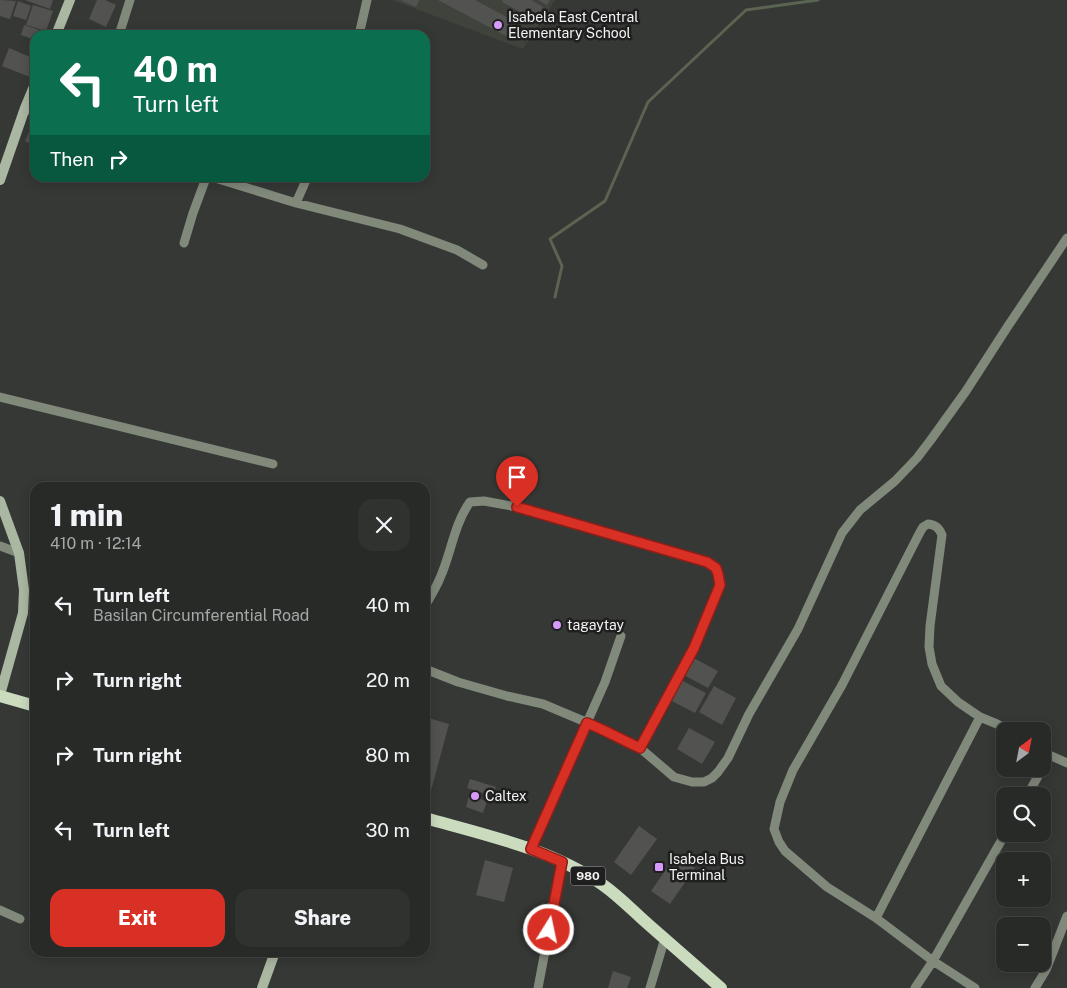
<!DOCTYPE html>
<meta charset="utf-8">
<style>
body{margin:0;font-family:"Public Sans",sans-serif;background:#303230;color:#f1f3f6;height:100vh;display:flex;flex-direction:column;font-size:19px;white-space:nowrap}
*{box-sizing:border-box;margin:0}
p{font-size:16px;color:#a5a7a8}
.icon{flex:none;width:28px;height:28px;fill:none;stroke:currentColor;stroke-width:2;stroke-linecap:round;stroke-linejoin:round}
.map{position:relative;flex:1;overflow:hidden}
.side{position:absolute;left:30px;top:482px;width:400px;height:475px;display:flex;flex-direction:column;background:#282a28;border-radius:15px;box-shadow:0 2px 12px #0003,0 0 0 1px #444645}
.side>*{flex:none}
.banner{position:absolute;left:30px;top:30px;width:400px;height:152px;border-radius:15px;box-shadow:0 2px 12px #0003,0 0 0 1px #444645;background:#0b6e4f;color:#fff;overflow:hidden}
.needle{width:32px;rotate:32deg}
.fabs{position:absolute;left:996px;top:722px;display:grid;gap:10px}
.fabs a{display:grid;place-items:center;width:55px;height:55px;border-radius:10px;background:#282a28;box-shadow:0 2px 12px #0003,0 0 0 1px #444645;font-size:25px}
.pin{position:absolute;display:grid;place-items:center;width:42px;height:42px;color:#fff;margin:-51px -21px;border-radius:50% 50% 50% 0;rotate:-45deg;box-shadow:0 0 5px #0007}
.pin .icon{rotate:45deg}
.me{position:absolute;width:55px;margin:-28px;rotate:10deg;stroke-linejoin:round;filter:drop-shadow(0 0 4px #0008)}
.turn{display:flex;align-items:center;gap:18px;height:105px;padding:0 20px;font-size:22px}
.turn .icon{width:65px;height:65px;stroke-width:2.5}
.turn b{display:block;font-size:35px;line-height:42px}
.then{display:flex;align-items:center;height:48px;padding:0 20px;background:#0003;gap:10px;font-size:19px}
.round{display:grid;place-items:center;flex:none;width:52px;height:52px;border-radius:15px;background:#303230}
.overview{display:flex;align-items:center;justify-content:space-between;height:85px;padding:0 20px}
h1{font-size:30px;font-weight:800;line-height:38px}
.cta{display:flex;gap:10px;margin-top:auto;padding:10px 20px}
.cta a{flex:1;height:58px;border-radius:15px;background:#d93025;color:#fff;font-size:20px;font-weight:800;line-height:58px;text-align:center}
.cta a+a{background:#303230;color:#f1f3f6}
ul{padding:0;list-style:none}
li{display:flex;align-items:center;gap:15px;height:75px;padding:0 20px}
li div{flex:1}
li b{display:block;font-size:19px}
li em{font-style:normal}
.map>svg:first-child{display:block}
</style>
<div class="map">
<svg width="1067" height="988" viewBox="0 0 1067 988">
<rect width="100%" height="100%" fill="#363836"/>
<path fill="#3f433b" d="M392 0H555L523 49Z"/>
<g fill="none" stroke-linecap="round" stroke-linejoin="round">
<path stroke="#5a6450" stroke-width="3" d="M555 297 562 266 550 239 605 201 648 102 746 10 818 0"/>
</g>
<path fill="#525351" d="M0 0 16 1 10 19 0 16Z
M25 0H53L50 9Z
M97 0H105L116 5 106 27 89 19Z
M400 0H419L416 7Z
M438 0H475L514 21 506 36Z
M503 0H531L543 7 536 20 502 2Z
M538 0H550L547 5Z
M18 1 31 6 26 20 13 16Z
M33 5 53 11 46 31 26 25Z
M24 25 42 31 40 35H35V40L21 35Z
M9 48 35 59V64L30 77 2 66Z
M35 118V146L25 141Z
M692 657 718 671 708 688 682 674Z
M679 679 706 693 695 713 668 699Z
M714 686 736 698 722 725 699 712Z
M425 717 449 724 429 798 425 797Z
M689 728 715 742 702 764 677 749Z
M470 779 496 787 493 796 467 788Z
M469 796 487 801 483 813 466 807Z
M639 826 657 839 631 875 614 862Z
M676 855 695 868 670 904 651 891Z
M485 860 513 868 504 902 476 895Z
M212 952H230L228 958Z
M613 971 631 977 627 988H608Z"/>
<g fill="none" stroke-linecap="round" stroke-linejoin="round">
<path stroke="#81897b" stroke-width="9" d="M119 35 130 0
M359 35 367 0
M25 108 35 113
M215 178 296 203 400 229 457 250 483 265
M296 203 307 178
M184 243 193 213 206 178
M0 397 273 464
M0 546 19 553
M425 606C430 597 436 588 440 578 451 554 454 524 470 502L484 501 517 507 707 562 716 568 721 585 694 648 640 748
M425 669 458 682 507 696 543 704 600 728 624 741 640 748 674 777 692 782H704L712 778 718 772 728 758 749 714 798 629 842 533 860 510 895 481 917 458 930 441 966 391 1008 326 1067 238
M1047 754 1067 763
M1027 796 1042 769
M531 849 605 682 621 636
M0 910 20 919
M876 918 980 717
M538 988 562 862
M650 988 665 938
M915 988 933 961 1005 834
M975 988 933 961 876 918 827 887 785 851 779 842 774 829 780 802 793 770 842 685 919 534 923 527 928 524C936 525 939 528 942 535L930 626 929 647 932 664 941 686 958 702 980 717 997 724 1010 731
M1035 988 1046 970 1067 916"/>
<path stroke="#aab7a1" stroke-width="10" d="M56 35 70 0
M0 180 25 108 35 84
M0 501 19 553 24 590 23 613 0 695
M262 988 275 952"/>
<path stroke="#cadbbe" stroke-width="12" d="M0 696 35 706
M425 818C486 835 551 849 603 885 620 897 634 912 649 925 673 946 697 967 721 988"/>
</g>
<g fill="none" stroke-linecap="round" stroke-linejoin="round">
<defs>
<path id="route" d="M517 507 707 562 716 568 718 574 720 585 694 648 640 748C622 740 605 730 587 723L531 849 562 862 549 930"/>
</defs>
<use href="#route" stroke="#8d1f18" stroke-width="12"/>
<use href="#route" stroke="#d93025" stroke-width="9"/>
</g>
<g fill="#d69bfa" stroke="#1e1f1e" stroke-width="2">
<circle cx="498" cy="25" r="5"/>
<circle cx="557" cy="625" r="5"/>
<circle cx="475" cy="796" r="5"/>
<rect x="654" y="862" width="10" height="10" rx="2.5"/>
</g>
<g text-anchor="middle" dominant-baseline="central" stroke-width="5" stroke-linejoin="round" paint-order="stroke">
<rect fill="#1e1f1e" stroke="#b3b4b2" stroke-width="1" x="570.5" y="866.5" width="35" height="19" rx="4"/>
<g font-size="12" font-weight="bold" fill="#f3f4f2">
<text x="588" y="876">980</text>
</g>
<g font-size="14" fill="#f3f4f2" stroke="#1e1f1e" text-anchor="start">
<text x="508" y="17">Isabela East Central<tspan x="508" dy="16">Elementary School</tspan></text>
<text x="567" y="625">tagaytay</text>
<text x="485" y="796">Caltex</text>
<text x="669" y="859">Isabela Bus<tspan x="669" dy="16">Terminal</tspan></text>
</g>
</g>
</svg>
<div class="fabs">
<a><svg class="needle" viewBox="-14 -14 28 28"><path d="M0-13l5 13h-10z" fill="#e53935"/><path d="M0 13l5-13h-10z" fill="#a5a7a8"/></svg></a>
<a><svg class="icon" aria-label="search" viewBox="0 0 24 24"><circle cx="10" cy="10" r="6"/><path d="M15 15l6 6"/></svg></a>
<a>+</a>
<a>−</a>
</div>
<div class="pin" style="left:517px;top:507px;background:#d93025"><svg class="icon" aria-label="arrive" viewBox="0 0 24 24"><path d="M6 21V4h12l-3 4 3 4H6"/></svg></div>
<svg class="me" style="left:549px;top:930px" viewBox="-20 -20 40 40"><circle r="17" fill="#d93025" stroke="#fff" stroke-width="3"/><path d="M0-11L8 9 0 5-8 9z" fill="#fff"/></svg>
<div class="banner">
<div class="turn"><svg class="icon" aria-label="left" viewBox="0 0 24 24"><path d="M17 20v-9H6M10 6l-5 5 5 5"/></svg><div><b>40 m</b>Turn left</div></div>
<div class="then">Then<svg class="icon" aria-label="right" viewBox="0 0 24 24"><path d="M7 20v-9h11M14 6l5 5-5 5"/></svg></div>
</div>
<section class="side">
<div class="overview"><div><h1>1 min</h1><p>410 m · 12:14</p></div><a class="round"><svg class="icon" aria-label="close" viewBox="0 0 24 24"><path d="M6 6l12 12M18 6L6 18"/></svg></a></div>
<ul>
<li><svg class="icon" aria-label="left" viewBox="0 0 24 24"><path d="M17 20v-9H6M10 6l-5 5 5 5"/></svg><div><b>Turn left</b><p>Basilan Circumferential Road</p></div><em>40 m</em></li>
<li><svg class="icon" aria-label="right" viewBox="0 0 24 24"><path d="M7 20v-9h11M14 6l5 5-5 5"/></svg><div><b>Turn right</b></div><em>20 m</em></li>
<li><svg class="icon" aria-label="right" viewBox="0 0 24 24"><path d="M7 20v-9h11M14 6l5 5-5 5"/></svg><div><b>Turn right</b></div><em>80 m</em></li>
<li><svg class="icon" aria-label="left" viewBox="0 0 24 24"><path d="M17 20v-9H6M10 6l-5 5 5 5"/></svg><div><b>Turn left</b></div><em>30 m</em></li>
</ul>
<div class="cta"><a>Exit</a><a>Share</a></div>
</section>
</div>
